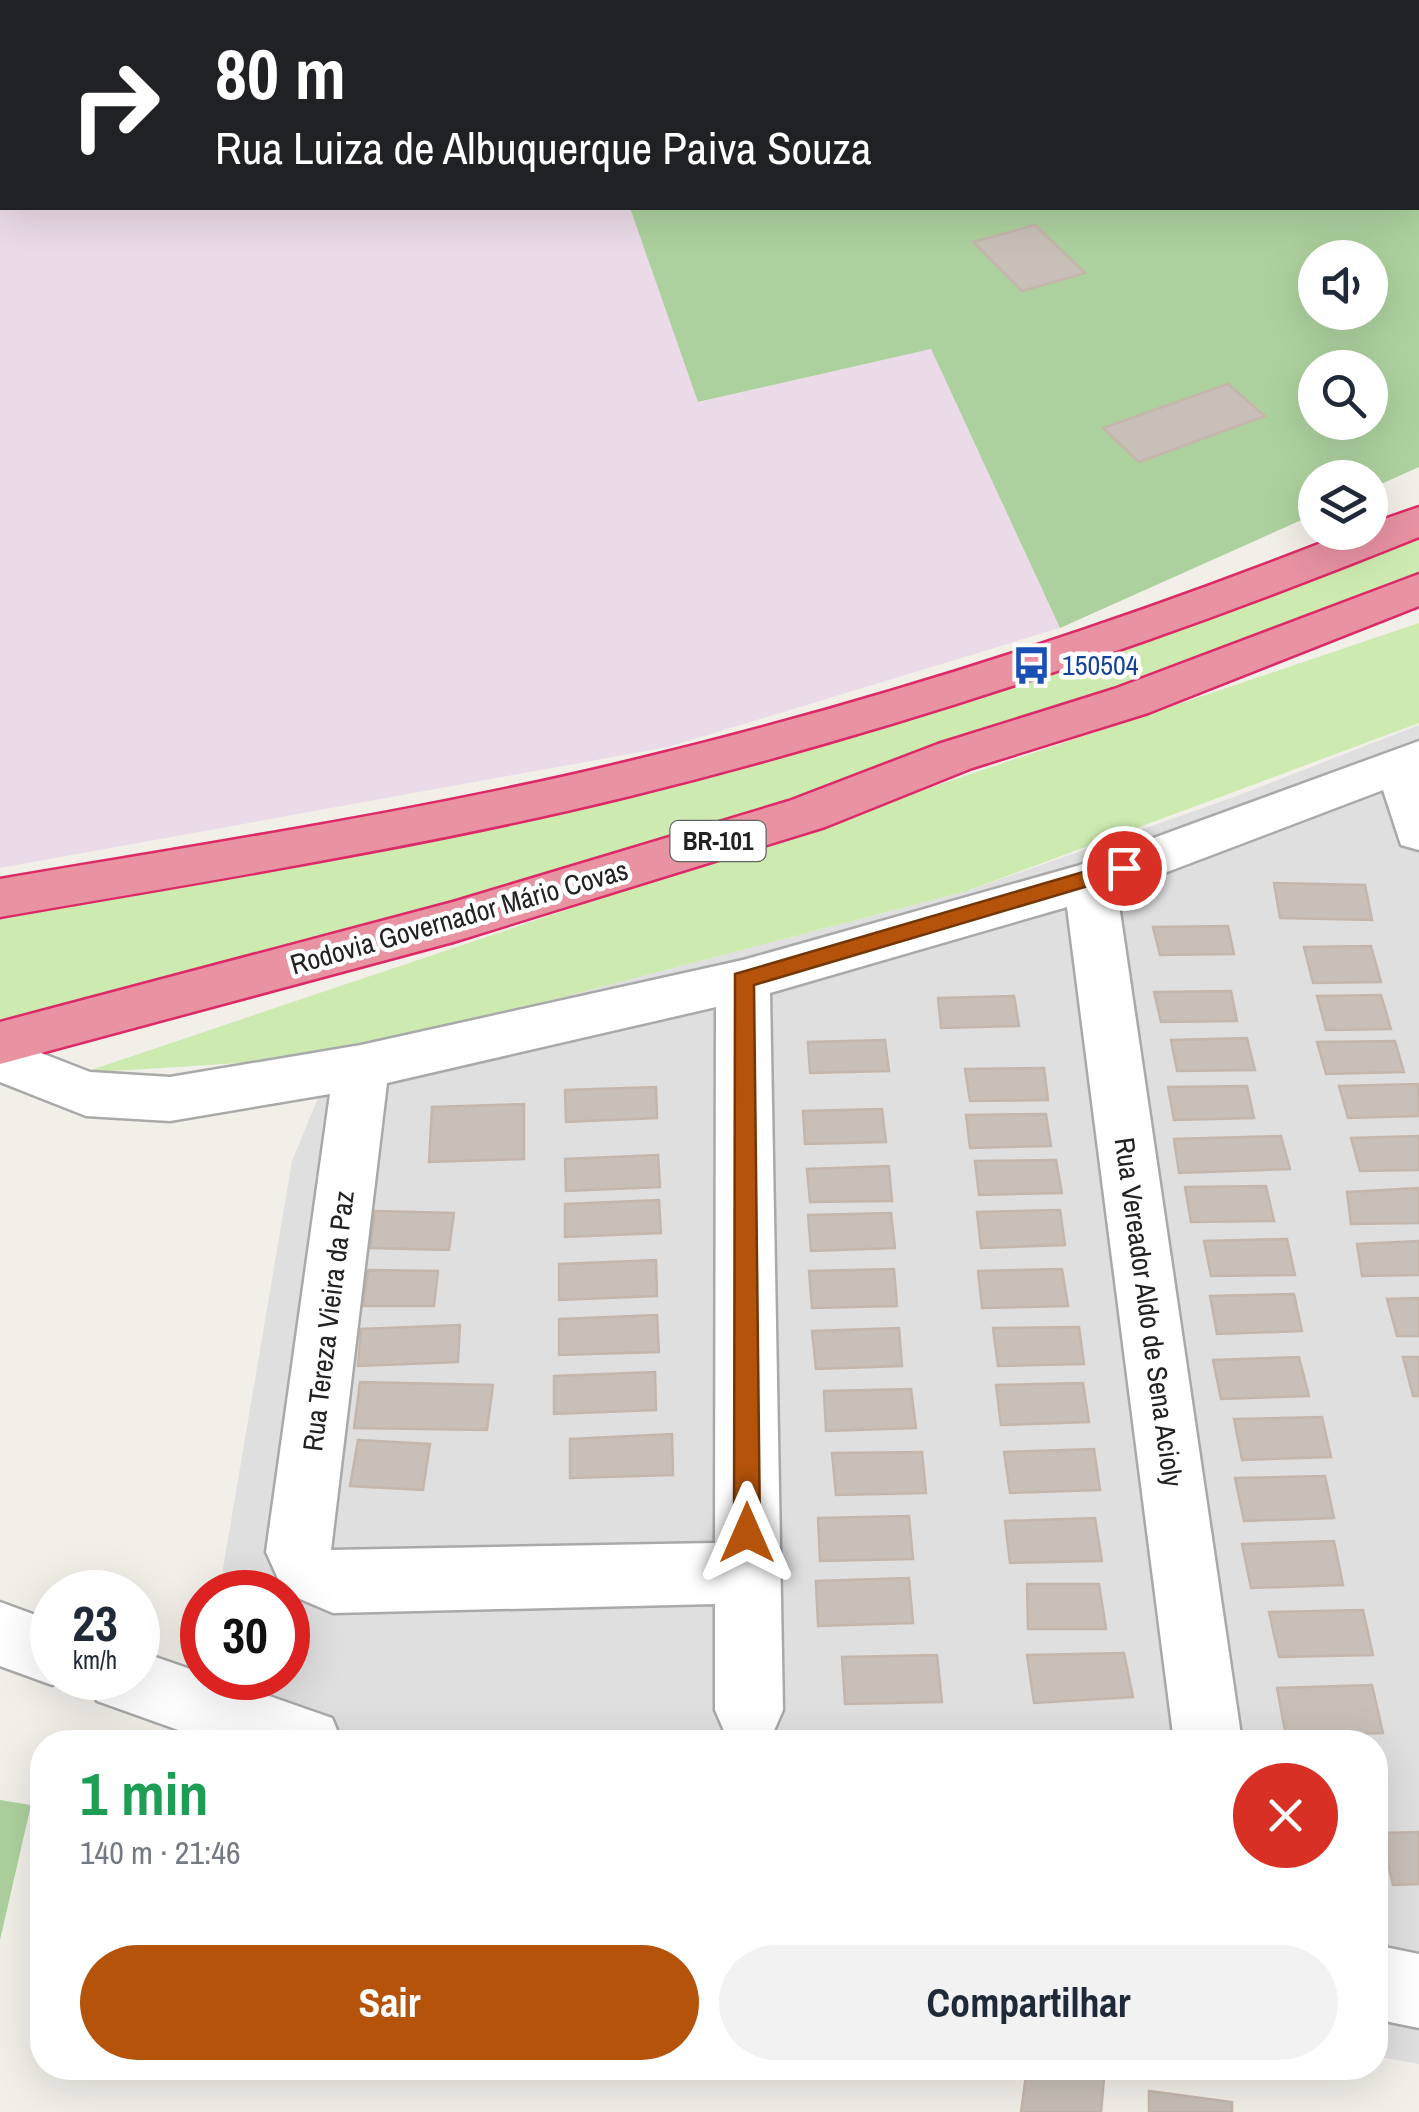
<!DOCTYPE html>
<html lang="pt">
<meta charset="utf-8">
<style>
body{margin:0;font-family:"Archivo Narrow",sans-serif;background:#f2f2f3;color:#1f2937;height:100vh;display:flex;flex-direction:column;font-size:38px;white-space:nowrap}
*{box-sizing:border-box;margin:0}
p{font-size:32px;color:#747a83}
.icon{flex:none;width:55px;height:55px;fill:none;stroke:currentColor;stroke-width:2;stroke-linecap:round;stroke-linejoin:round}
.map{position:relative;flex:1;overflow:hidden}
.drawer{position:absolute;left:30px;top:1730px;width:1358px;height:350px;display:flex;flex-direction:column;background:#fff;border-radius:40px;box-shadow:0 10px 40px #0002}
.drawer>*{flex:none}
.hud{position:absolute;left:0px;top:0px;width:1420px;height:210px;box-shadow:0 10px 40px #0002;background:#202124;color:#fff;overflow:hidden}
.controls{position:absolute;left:1298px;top:240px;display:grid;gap:20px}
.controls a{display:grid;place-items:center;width:90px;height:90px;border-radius:50%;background:#fff;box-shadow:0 10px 40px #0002;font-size:50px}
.speed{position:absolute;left:30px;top:1570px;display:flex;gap:20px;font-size:50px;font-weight:700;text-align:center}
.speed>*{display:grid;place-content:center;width:130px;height:130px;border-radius:50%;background:#fff;box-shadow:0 10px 40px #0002;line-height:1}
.speed small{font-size:25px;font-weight:400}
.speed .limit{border:15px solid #d22;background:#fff;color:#111}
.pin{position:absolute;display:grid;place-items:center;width:85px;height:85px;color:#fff;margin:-42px;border:5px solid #fff;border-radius:50%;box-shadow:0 2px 10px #0007}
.me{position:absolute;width:110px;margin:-55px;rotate:0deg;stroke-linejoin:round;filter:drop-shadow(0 0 8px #0008)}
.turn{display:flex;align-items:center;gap:35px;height:210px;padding:0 50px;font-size:45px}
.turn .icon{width:130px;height:130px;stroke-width:2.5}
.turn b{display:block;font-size:70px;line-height:85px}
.round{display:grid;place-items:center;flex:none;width:105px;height:105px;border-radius:52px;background:#f2f2f3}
.summary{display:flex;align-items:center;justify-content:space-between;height:170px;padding:0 50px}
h1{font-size:60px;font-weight:700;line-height:75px;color:#1e9e55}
.primary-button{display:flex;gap:20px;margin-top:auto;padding:20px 50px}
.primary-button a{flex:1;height:115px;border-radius:60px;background:#b45309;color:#fff;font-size:40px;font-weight:700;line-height:115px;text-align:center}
.primary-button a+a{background:#f2f2f3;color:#1f2937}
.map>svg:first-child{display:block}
</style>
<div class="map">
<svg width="1419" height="2112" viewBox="0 0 1419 2112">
<rect width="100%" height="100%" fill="#f2efe9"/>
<path fill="#e0dfdf" d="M1419 725V2064L1375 2056V1742H193L204 1678H288V1592H219L292 1161 335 1057 967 891 1234 797Z"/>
<path fill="#ebdbe8" d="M0 0H502L505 2H2V208H630L699 402 931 349 1060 628 668 747 0 868Z"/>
<path fill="#cdebb0" d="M1419 526V588L956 756 0 1042V898L729 753Z
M1419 623V723L967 891 335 1057 82 1073Z"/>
<path fill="#add19e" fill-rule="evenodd" d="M1419 15V467L1370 489V478H1315V514L1060 628 931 349 698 402 630 208H1418ZM1315 258H1370V312H1315ZM1315 368H1370V422H1315Z
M0 1800 31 1805 0 1940Z"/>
<path fill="#c7bfb8" stroke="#c4b6ab" stroke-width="2.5" d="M1035 225 1085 273 1022 291 973 242Z
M1228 384 1265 416 1139 462 1103 428Z
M1274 883 1365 885 1372 920 1280 918Z
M1228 926 1234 954 1160 955 1153 927Z
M1371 946 1381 982 1313 983 1304 947Z
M1231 991 1237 1021 1161 1022 1154 992Z
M1381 995 1391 1029 1326 1030 1317 996Z
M1014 996 1019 1026 941 1028 938 998Z
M1247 1038 1255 1070 1177 1071 1171 1040Z
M885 1040 889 1071 810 1073 808 1042Z
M1395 1041 1404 1072 1326 1074 1317 1042Z
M1044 1068 1048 1100 970 1101 965 1069Z
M1418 1084 1419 1116 1348 1118 1339 1086Z
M1247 1086 1254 1118 1174 1120 1168 1087Z
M656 1087 657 1118 566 1122 565 1090Z
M524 1104V1159L429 1162 432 1107Z
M882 1109 886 1142 805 1144 803 1111Z
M1046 1114 1051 1146 970 1148 966 1115Z
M1281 1136 1290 1169 1179 1173 1174 1139Z
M1419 1136V1170L1360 1171 1351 1138Z
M658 1155 660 1187 566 1191 565 1159Z
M1056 1160 1062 1193 979 1195 975 1161Z
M889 1166 892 1201 810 1202 807 1169Z
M1266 1186 1274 1221 1191 1222 1185 1187Z
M1419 1188V1223L1351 1224 1347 1192Z
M659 1200 661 1233 565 1237V1204Z
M1060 1210 1065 1245 981 1248 977 1212Z
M375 1211 454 1213 449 1250 370 1248Z
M891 1213 895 1248 811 1251 808 1215Z
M1287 1239 1295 1275 1211 1276 1204 1241Z
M1419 1241V1275L1362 1276 1357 1244Z
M656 1260 657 1296 559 1300V1264Z
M894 1269 897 1306 812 1308 809 1271Z
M1062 1269 1068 1306 982 1308 978 1271Z
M368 1270 438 1271 434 1306H363Z
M1294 1294 1302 1331 1217 1334 1210 1296Z
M1419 1298V1336H1397L1387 1299Z
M657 1315 659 1352 559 1355V1319Z
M460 1325 458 1362 358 1366 361 1329Z
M1079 1327 1084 1364 998 1366 993 1328Z
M899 1328 902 1366 816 1369 812 1331Z
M1299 1357 1309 1396 1221 1399 1213 1360Z
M1403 1357H1419V1396H1413Z
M655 1372 656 1410 554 1414V1376Z
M360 1382 493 1385 487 1430 354 1428Z
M1083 1383 1089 1422 1001 1425 996 1385Z
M911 1389 916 1428 826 1431 824 1391Z
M1322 1417 1331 1457 1242 1460 1234 1419Z
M672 1434 673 1475 570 1478V1439Z
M358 1440 430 1444 423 1490 350 1486Z
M1094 1449 1100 1490 1010 1493 1004 1452Z
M922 1452 926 1493 836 1495 832 1453Z
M1325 1476 1334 1518 1244 1521 1235 1478Z
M909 1516 913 1559 820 1561 818 1518Z
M1095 1518 1102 1561 1010 1563 1005 1521Z
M1334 1541 1343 1585 1251 1588 1242 1544Z
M909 1578 913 1623 818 1626 816 1581Z
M1027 1584H1099L1106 1629H1028Z
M1363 1610 1373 1655 1279 1657 1269 1612Z
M1124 1653 1133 1697 1034 1703 1027 1655Z
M937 1655 942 1702 845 1704 842 1657Z
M1372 1685 1383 1733 1286 1736 1277 1688Z
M1419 1832V1884L1393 1885 1381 1833Z
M1027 2068H1105L1101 2112H1021Z
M1149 2091 1232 2102V2112H1149Z"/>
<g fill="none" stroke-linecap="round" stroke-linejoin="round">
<defs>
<path id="street" d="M1419 741V850L1401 845 1383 790 1117 891 1242 1742H1174L1067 907 770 993 783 1710 773 1733 751 1742 725 1733 715 1710V1604L333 1613 284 1592 266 1552 330 1094 170 1121 86 1116 0 1082V1037L90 1072 170 1077 361 1045 743 960 1077 866ZM716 1007 715 1543 331 1550 387 1083Z
M0 1602 52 1621V1678H71L52 1685 0 1666Z
M138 1651 202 1673V1678H217L332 1718 342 1742H212L97 1701 87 1678H138Z
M1375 1945 1419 1954V2028L1375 2019Z"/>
<path id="highway" d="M1419 507V537C1162 641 900 729 630 796 423 847 211 880 0 917V879C211 843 423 811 630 761 875 702 1115 625 1349 532H1370V524Z
M1419 574V606L1148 713 972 768 825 827 453 942 0 1064V1022L453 902 789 801 938 744 1114 689Z"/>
</defs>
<use href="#street" stroke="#a9a9a9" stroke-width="5"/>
<use href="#highway" stroke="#dc2a67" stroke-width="5"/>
<use href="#street" fill="#fff" fill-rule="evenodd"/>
<use href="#highway" fill="#e892a2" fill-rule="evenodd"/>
</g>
<path fill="#b45309" stroke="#753606" stroke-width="2.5" d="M1124 860 1135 868 1132 873 754 985 760 1533 756 1542 747 1546 738 1542 734 1533 735 974Z"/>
<defs>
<symbol id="bus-bare" viewBox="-9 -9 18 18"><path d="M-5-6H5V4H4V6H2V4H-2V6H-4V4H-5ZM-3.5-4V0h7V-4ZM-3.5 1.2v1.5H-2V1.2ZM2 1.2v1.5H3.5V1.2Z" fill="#1a4fb4" stroke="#fff" stroke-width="2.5" paint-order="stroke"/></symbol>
</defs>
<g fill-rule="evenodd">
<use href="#bus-bare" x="1004" y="638" width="55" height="55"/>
</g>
<g text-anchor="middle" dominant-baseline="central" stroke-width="9" stroke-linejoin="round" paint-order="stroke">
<rect fill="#fff" stroke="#646464" stroke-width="2.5" x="670.5" y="821" width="95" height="40" rx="8"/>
<g font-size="25" font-weight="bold" fill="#222">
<text x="718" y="841">BR-101</text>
</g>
<g font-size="28" fill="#164399" stroke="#fff" text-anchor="start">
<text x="1062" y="665">150504</text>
</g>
<g font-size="28" fill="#222" stroke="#fff">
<text transform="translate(459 917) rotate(-16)">Rodovia Governador Mário Covas</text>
<text transform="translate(1149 1312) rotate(82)">Rua Vereador Aldo de Sena Acioly</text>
<text transform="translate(328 1321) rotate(-83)">Rua Tereza Vieira da Paz</text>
</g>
</g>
</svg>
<div class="controls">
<a><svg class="icon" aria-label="sound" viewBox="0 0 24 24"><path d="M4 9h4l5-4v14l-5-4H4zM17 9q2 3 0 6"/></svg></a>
<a><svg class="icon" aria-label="search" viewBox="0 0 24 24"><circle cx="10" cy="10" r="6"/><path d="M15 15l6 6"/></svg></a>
<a><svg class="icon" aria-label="layers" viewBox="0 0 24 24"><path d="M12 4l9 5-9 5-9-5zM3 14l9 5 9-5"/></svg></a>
</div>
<div class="speed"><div>23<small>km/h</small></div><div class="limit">30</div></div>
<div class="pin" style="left:1124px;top:868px;background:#d93025"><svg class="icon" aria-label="arrive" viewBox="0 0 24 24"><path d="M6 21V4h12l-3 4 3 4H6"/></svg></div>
<svg class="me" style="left:747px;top:1533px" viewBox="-20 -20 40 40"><path d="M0-17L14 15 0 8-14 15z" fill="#b45309" stroke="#fff" stroke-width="4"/></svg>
<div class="hud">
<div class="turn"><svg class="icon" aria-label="right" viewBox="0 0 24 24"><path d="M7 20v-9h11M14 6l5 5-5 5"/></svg><div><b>80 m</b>Rua Luiza de Albuquerque Paiva Souza</div></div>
</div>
<section class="drawer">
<div class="summary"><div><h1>1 min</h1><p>140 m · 21:46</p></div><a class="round" style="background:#d93025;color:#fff"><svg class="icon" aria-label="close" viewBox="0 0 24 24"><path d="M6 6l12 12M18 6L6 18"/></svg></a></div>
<div class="primary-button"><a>Sair</a><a>Compartilhar</a></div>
</section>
</div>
